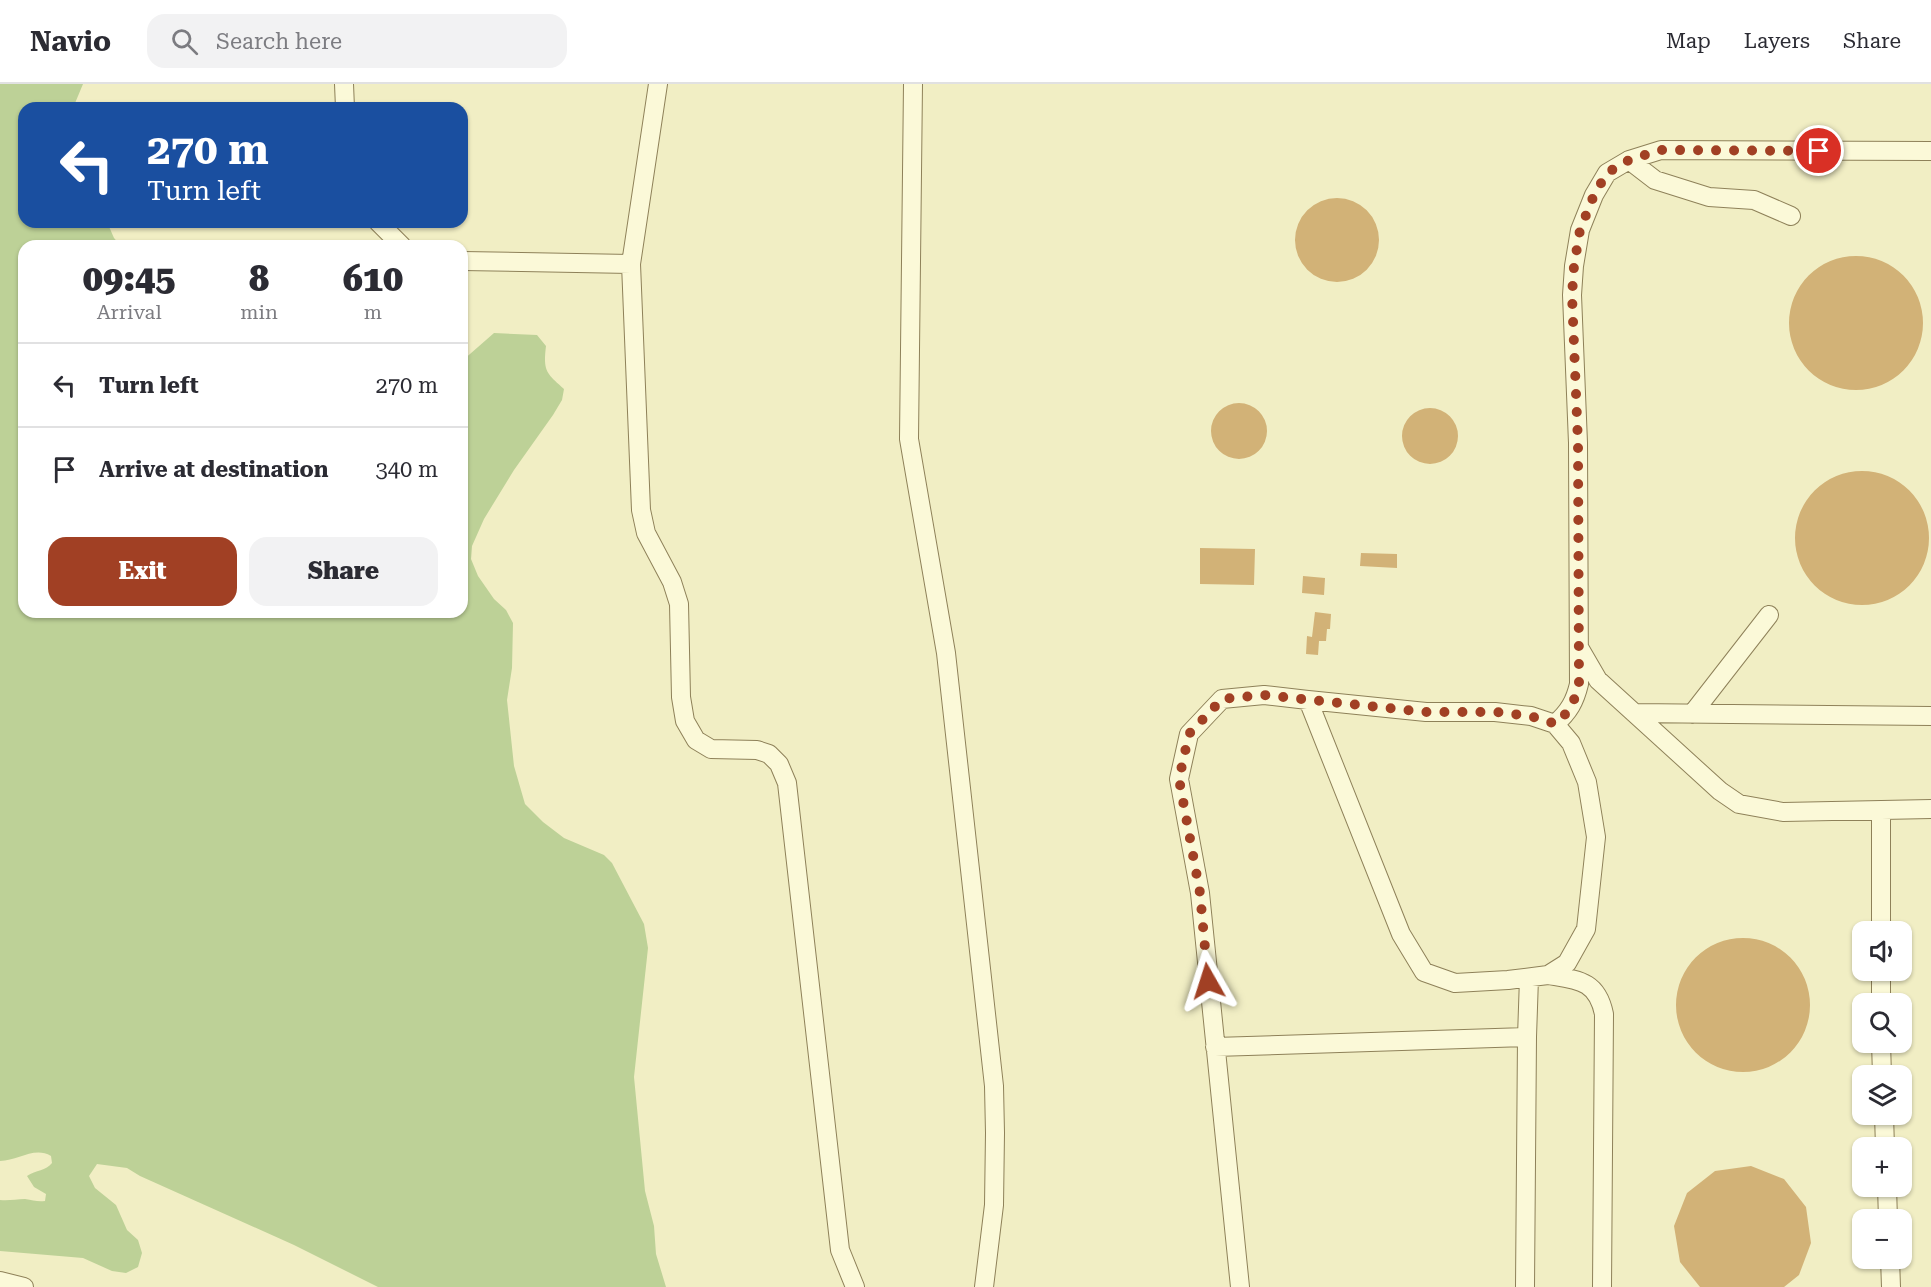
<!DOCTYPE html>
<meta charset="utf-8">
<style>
body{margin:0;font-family:"Roboto Serif",serif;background:#f2f2f3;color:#2b2b33;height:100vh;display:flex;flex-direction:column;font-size:22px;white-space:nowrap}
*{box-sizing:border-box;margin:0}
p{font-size:20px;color:#7c7c81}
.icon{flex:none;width:33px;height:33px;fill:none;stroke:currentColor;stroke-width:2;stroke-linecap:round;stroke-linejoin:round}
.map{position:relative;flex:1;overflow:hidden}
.panel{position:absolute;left:18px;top:156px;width:450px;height:378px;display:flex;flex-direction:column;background:#fff;border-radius:18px;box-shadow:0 2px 4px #0004}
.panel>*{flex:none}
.hud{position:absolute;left:18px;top:18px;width:450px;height:126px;border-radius:18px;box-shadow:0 2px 4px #0004;background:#1a4fa0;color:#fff;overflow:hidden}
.fabs{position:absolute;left:1852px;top:837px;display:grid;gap:12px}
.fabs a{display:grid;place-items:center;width:60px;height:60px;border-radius:12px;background:#fff;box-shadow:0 2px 4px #0004;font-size:30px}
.pin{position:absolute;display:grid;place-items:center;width:51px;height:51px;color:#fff;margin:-26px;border:3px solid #fff;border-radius:50%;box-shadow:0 2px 6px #0007}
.me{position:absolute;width:66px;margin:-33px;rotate:354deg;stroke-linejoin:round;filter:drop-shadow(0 0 4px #0008)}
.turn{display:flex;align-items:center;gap:21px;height:126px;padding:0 30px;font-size:27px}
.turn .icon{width:78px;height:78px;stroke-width:2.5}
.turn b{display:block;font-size:42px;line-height:51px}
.eta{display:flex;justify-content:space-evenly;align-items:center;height:102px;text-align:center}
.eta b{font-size:36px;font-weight:800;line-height:42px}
.primary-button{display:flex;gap:12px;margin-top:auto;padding:12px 30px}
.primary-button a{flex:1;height:69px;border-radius:18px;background:#a14024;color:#fff;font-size:24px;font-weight:800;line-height:69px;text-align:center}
.primary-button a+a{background:#f2f2f3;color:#2b2b33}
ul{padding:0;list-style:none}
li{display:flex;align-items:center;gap:18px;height:84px;padding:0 30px;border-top:2px solid #e1e1e2}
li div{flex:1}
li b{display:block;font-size:22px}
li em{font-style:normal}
header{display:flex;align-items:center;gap:36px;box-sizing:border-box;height:84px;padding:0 30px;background:#fff;border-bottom:2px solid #e1e1e2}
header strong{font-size:28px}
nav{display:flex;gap:33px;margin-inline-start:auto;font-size:21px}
.search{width:420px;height:54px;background:#f2f2f3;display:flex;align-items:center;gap:15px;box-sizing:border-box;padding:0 21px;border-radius:18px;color:#7c7c81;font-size:22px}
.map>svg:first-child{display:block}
</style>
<header>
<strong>Navio</strong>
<div class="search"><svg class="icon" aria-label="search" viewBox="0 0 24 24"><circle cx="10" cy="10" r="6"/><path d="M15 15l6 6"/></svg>Search here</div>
<nav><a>Map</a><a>Layers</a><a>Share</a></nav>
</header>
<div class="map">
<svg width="1931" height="1203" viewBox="0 0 1931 1203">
<rect width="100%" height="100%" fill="#f1eec4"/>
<path fill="#bdd197" d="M0 0H83L73 24H24V138H107L114 154 121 162H24V528H462V277L494 249 537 251 546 262C543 287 546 289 564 305L562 316 553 331 514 386 484 435 472 462 471 475 478 492 494 515 506 526 513 539 512 584 507 616 514 682 525 720 543 738 564 754 604 771 612 779 644 840 648 864 634 993 645 1107 654 1142 656 1170 666 1203H378L294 1161 140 1092 127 1084 97 1080 89 1092 95 1104 116 1121 127 1146 138 1156 142 1169 138 1183 126 1189 112 1187 83 1174 0 1167V1116C9 1117 16 1115 25 1115 33 1116 37 1118 45 1117L46 1110 34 1103 27 1092C36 1086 46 1087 52 1079L51 1072C34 1062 18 1077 0 1077Z"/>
<path fill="#d2b277" d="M1295 156a42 42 0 1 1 84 0a42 42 0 1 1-84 0Z
M1789 239a67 67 0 1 1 134 0a67 67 0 1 1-134 0Z
M1211 347a28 28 0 1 1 56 0a28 28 0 1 1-56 0Z
M1402 352a28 28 0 1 1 56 0a28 28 0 1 1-56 0Z
M1795 454a67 67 0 1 1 134 0a67 67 0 1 1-134 0Z
M1200 464 1255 465 1254 501 1200 500Z
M1361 469 1397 470V484L1360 482Z
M1303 492 1325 494 1324 511 1302 509Z
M1315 528 1331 530 1330 545H1327L1326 557H1319L1318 571 1306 570 1307 552 1312 553Z
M1676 921a67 67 0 1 1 134 0a67 67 0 1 1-134 0Z
M1751 1082 1784 1095 1806 1123 1811 1159 1799 1191 1784 1203H1700L1680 1178 1674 1142 1687 1109 1715 1087Z"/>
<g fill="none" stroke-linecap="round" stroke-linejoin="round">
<defs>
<path id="minor" d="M344 0 345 24
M658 0 631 180 641 426 646 449 672 498 679 520 681 613 685 637 696 656 711 665 757 666 769 670 779 680 787 699 840 1166 855 1203
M913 0 909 355 946 569 994 1002 995 1049 994 1121 984 1203
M1629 76 1655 96 1709 113 1754 116 1791 132
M378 138 402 162
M462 177 631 180
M1580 565 1598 596 1720 707 1739 720 1783 728 1931 725
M1634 629 1931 632
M1692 630 1769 531
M1555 640C1569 628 1575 617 1579 600L1578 359 1572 211 1574 182 1580 146 1594 111 1607 89 1629 76 1661 66 1931 67
M1881 726V848
M1881 886V920
M1548 891C1578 896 1597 896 1604 930L1602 1203
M1881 958 1882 992
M1215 963 1527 953
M1884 1030 1885 1064
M1887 1102 1888 1136
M1890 1174 1891 1203
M0 1197 24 1203
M1240 1203 1200 809 1179 695 1189 650 1222 615 1264 611 1308 616 1426 628H1495L1531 632 1555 640 1571 659 1587 698 1596 753 1586 845 1567 879 1548 891 1508 896 1455 899 1424 888 1401 850 1308 616
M1525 1203 1527 953 1529 894"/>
</defs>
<use href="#minor" stroke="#8e8159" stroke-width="20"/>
<use href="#minor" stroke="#fbf9d8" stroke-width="18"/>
</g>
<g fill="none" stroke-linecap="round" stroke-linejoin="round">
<path stroke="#a14024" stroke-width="10" stroke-dasharray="0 18" d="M1208 897 1200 809 1179 695 1189 650 1222 615 1264 611 1426 628H1496L1530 632 1556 640C1569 628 1575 617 1579 600L1578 359 1572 211 1574 182 1580 146 1594 111 1607 89 1629 76 1661 66 1819 67"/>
</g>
</svg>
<div class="fabs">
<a><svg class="icon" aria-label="sound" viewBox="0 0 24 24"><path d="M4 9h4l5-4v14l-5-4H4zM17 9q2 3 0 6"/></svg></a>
<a><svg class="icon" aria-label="search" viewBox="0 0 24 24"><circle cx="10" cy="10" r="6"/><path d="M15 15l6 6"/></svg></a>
<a><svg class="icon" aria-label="layers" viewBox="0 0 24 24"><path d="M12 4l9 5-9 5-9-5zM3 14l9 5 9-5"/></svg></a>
<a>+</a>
<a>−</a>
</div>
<div class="pin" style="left:1819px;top:67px;background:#d93025"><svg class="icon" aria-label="arrive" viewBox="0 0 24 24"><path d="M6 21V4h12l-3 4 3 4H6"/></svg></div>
<svg class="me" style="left:1208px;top:897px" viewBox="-20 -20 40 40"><path d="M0-17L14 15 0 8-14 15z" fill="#a14024" stroke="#fff" stroke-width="4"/></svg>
<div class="hud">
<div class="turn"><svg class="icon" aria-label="left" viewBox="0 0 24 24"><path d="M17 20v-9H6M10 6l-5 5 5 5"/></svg><div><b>270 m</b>Turn left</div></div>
</div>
<section class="panel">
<div class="eta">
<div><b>09:45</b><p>Arrival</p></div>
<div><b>8</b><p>min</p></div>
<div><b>610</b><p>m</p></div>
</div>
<ul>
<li><svg class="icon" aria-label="left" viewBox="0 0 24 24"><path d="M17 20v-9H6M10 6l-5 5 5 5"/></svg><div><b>Turn left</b></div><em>270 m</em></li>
<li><svg class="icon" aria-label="arrive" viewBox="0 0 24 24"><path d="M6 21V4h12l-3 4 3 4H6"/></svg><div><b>Arrive at destination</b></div><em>340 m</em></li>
</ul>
<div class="primary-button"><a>Exit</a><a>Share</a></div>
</section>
</div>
